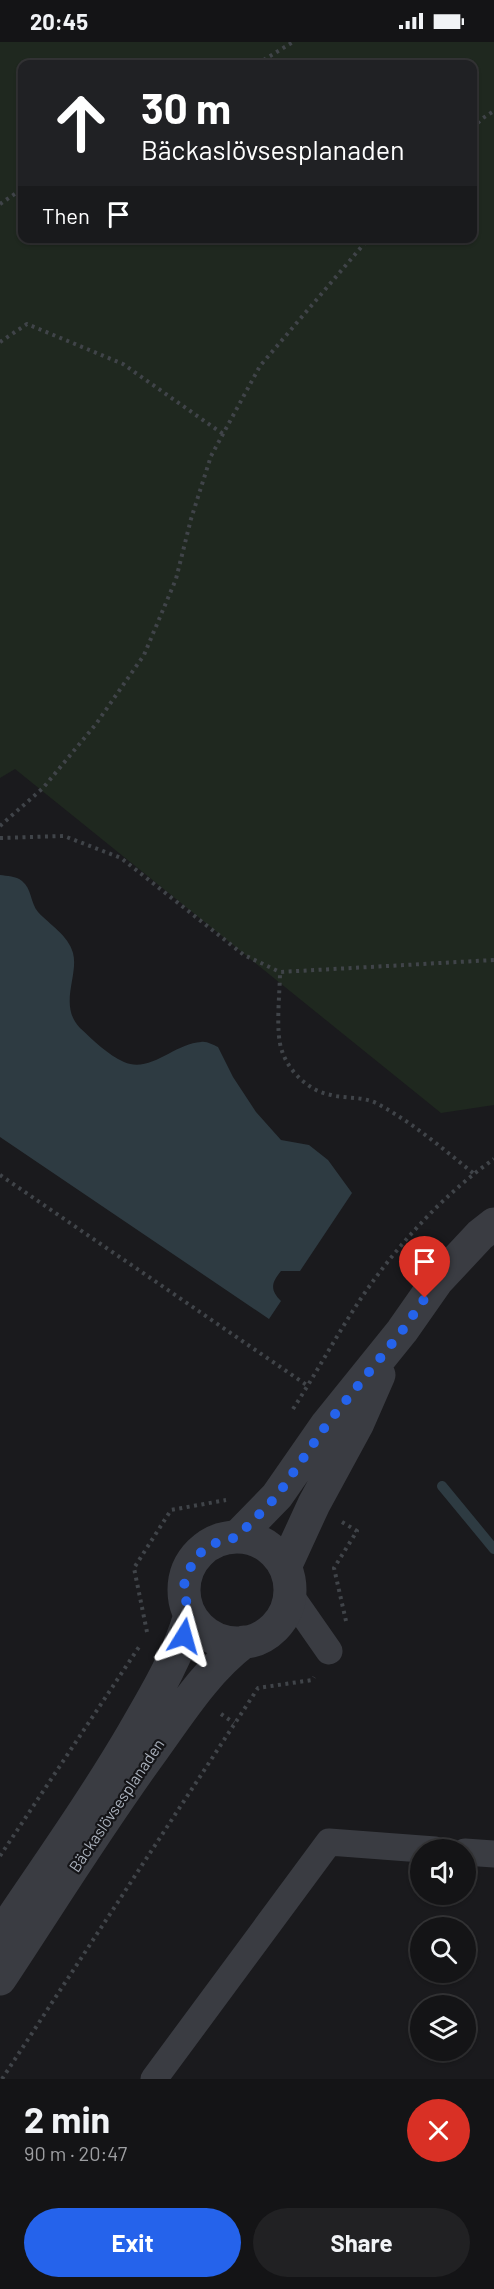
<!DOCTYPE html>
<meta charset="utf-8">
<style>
body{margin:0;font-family:Barlow,sans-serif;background:#212123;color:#f1f3f6;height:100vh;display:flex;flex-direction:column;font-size:22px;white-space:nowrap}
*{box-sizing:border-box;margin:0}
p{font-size:20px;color:#9d9ea1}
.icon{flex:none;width:33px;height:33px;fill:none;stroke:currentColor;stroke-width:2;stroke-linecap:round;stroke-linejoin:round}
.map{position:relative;height:2037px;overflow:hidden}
.side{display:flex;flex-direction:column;background:#141416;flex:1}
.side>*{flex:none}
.banner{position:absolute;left:18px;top:18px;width:459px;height:183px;border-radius:12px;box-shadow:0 2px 4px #0004,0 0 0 2px #333335;background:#202124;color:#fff;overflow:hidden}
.buttons{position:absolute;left:410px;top:1797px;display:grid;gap:12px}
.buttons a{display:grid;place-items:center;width:66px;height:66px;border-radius:50%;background:#141416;box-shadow:0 2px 4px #0004,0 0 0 2px #333335;font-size:30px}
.pin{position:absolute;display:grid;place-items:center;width:51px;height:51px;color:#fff;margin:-62px -26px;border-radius:50% 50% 50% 0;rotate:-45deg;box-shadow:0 0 6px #0007}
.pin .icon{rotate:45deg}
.me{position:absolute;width:66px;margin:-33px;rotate:8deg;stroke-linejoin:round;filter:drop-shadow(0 0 4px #0008)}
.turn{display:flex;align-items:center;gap:21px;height:126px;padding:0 24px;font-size:27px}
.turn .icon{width:78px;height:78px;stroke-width:2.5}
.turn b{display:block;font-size:42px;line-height:51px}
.then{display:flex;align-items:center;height:57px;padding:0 24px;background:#0003;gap:12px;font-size:22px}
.round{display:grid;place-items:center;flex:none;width:63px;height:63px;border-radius:32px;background:#212123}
.overview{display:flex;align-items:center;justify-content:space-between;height:102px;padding:0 24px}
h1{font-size:36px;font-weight:700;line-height:45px}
.button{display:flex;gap:12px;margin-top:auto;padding:12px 24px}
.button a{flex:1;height:69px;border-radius:36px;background:#2563eb;color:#fff;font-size:24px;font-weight:700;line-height:69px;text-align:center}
.button a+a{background:#212123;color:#f1f3f6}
.status{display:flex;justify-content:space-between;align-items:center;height:42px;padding:0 30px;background:#141416;direction:ltr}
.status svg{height:16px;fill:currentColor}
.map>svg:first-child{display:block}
</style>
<div class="status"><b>20:45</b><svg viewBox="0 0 49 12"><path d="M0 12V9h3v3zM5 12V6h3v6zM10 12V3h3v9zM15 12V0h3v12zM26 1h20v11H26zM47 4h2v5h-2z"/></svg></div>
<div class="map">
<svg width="494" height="2037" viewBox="0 0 494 2037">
<rect width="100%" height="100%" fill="#1a1a1d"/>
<path fill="#1f281f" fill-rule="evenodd" d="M0 0H494V1063L441 1071 15 727 0 736ZM22 22H472V196H22Z"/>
<path fill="#2e3b42" d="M0 833C7 834 16 834 22 839 32 847 30 860 38 870 50 883 68 893 73 911 79 934 58 963 80 986 93 998 108 1013 124 1020 150 1032 175 1001 201 1000 207 999 213 1003 218 1005L233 1035 256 1070 281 1098 309 1103 328 1118 352 1151 300 1229H281C271 1241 270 1248 281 1259L269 1277 0 1095Z"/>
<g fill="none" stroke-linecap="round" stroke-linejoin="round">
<path stroke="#2e3b42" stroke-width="10" d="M442 1444 494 1507"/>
<path stroke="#404449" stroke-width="4" stroke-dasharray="3 4.5" stroke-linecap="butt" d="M257 22 293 0
M472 86 483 76 494 69
M0 162 22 147
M0 300 27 282 123 322 223 392
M0 784 43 746 96 682 144 613 176 537 191 477 211 414 260 324 369 196
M0 796 64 794 121 816 244 913 280 930
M473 1131C442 1106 412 1080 376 1061 361 1054 346 1057 331 1053 309 1049 289 1030 282 1009 275 990 280 951 280 930L494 918
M0 1133 308 1344
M293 1367C315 1333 334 1298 356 1264 391 1210 441 1154 494 1117
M342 1480 357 1489 334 1526 346 1579
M147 1590 134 1526 171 1468 226 1458
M221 1672 234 1681
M0 1814 141 1602
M2 2037 258 1646 312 1638 314 1635"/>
<path stroke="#3a3c42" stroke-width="27" d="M290 1553 329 1609
M465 1810 494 1812
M154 2037 329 1800 435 1808"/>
<path stroke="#3a3c42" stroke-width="33" d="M237 1495 277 1454 327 1382 402 1289 437 1239 480 1193 494 1182
M184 1548a53 53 0 1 1 106 0a53 53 0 1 1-106 0Z
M285 1525 314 1462 358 1381 379 1333
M0 1894C45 1827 92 1761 133 1691 155 1653 178 1615 190 1573
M0 1937C51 1860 99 1782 153 1708 181 1669 206 1629 244 1600"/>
</g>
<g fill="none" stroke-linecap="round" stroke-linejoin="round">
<path stroke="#2563eb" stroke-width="10" stroke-dasharray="0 18" d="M184 1594 190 1572 184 1552V1543L187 1533 195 1516 209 1503 237 1495 277 1454 327 1382 402 1289 425 1256"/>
</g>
<g text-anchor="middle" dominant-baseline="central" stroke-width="4.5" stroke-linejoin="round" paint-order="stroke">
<g font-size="16" fill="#abb2bd" stroke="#151518">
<text transform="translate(116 1763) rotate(-56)">Bäckaslövsesplanaden</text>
</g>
</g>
</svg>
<div class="buttons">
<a><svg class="icon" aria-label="sound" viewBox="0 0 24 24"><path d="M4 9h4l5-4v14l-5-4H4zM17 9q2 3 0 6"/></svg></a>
<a><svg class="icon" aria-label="search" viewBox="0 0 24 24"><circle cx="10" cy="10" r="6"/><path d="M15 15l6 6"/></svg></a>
<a><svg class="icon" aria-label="layers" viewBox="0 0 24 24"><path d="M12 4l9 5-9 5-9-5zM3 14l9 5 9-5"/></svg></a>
</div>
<div class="pin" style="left:425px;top:1256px;background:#d93025"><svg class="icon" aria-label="arrive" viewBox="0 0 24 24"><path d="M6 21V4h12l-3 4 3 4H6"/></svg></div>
<svg class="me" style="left:184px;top:1594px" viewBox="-20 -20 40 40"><path d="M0-17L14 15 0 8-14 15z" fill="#2563eb" stroke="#fff" stroke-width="4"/></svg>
<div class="banner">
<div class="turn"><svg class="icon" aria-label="ahead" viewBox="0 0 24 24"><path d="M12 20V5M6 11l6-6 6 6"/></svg><div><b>30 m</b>Bäckaslövsesplanaden</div></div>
<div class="then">Then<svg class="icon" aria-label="arrive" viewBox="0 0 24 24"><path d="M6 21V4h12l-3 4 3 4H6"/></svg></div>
</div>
</div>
<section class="side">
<div class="overview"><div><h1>2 min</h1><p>90 m · 20:47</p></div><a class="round" style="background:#d93025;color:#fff"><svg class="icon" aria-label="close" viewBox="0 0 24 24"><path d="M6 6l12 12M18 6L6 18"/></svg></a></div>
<div class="button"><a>Exit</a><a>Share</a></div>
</section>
